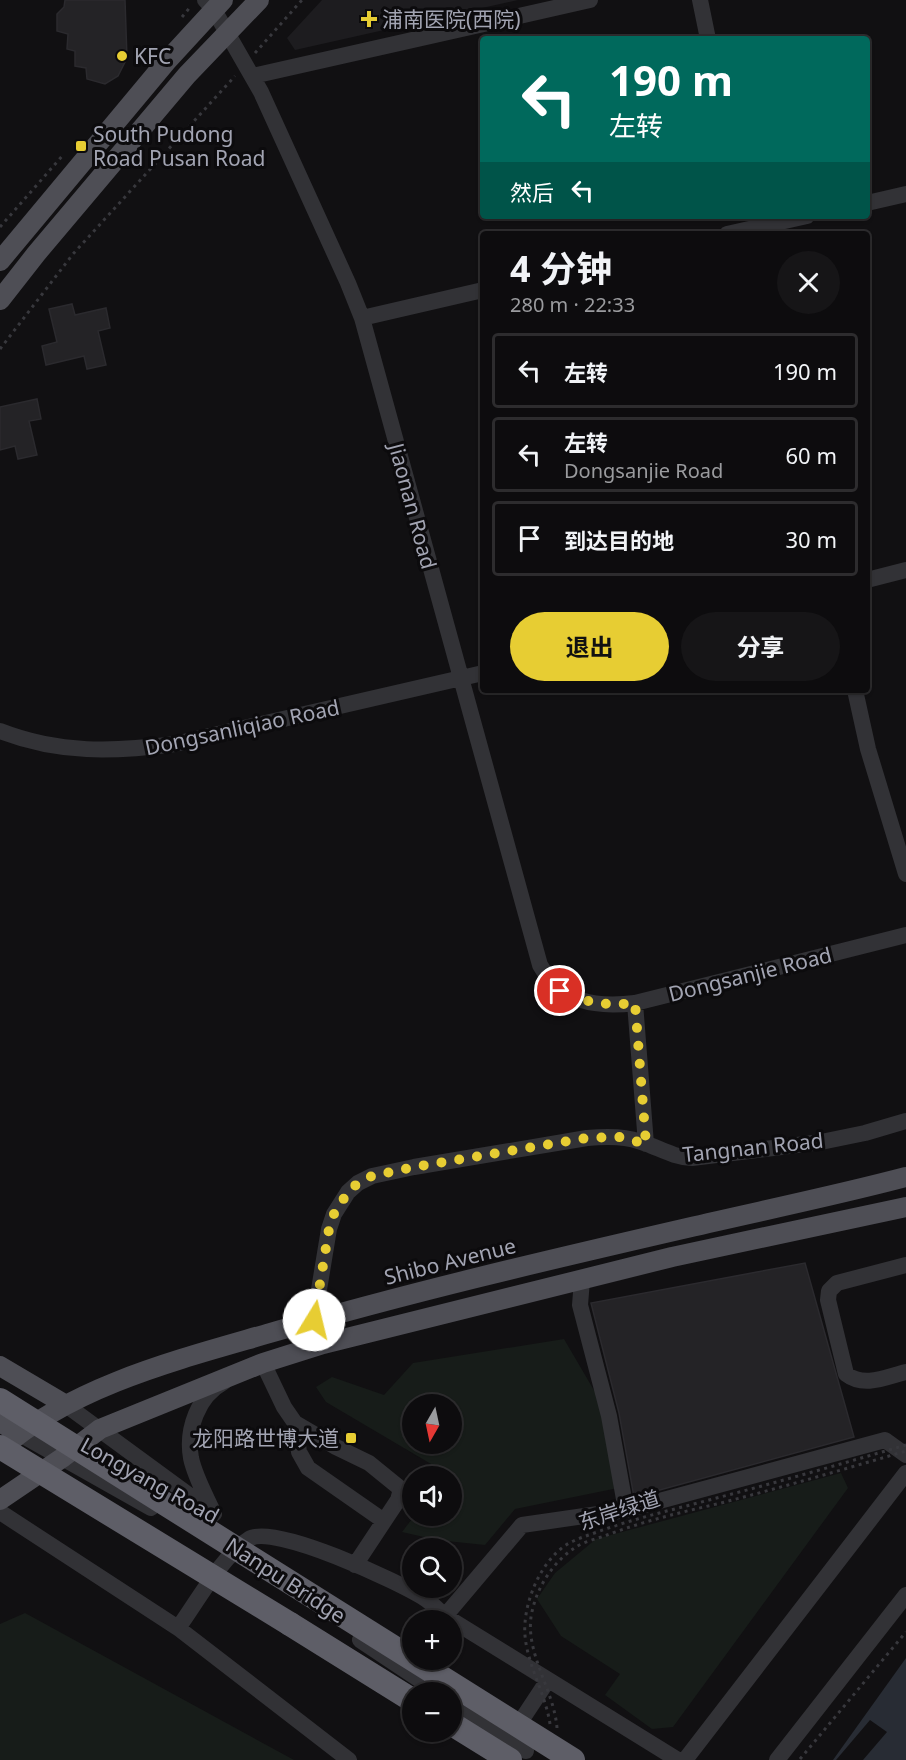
<!DOCTYPE html>
<html lang="zh">
<meta charset="utf-8">
<style>
body{margin:0;font-family:"Noto Sans","Noto Sans SC",sans-serif;background:#161517;color:#f1f3f6;height:100vh;display:flex;flex-direction:column;font-size:22px;white-space:nowrap}
*{box-sizing:border-box;margin:0}
p{font-size:20px;color:#9a9b9e}
.icon{flex:none;width:33px;height:33px;fill:none;stroke:currentColor;stroke-width:2;stroke-linecap:round;stroke-linejoin:round}
.map{position:relative;flex:1;overflow:hidden}
.panel{position:absolute;left:480px;top:231px;width:390px;height:462px;display:flex;flex-direction:column;background:#0d0c0e;border-radius:6px;box-shadow:0 2px 4px #0004,0 0 0 2px #2d2c2e}
.panel>*{flex:none}
.guide{position:absolute;left:480px;top:36px;width:390px;height:183px;border-radius:6px;box-shadow:0 2px 4px #0004,0 0 0 2px #2d2c2e;background:#00695c;color:#fff;overflow:hidden}
.needle{width:39px;rotate:189deg}
.tools{position:absolute;left:402px;top:1394px;display:grid;gap:12px}
.tools a{display:grid;place-items:center;width:60px;height:60px;border-radius:50%;background:#0d0c0e;box-shadow:0 2px 4px #0004,0 0 0 2px #2d2c2e;font-size:30px}
.pin{position:absolute;display:grid;place-items:center;width:51px;height:51px;color:#fff;margin:-26px;border:3px solid #fff;border-radius:50%;box-shadow:0 2px 6px #0007}
.me{position:absolute;width:66px;margin:-33px;rotate:9deg;stroke-linejoin:round;filter:drop-shadow(0 0 4px #0008)}
.turn{display:flex;align-items:center;gap:21px;height:126px;padding:0 30px;font-size:27px}
.turn .icon{width:78px;height:78px;stroke-width:2.5}
.turn b{display:block;font-size:42px;line-height:51px}
.then{display:flex;align-items:center;height:57px;padding:0 30px;background:#0003;gap:12px;font-size:22px}
.round{display:grid;place-items:center;flex:none;width:63px;height:63px;border-radius:32px;background:#161517}
.headline{display:flex;align-items:center;justify-content:space-between;height:102px;padding:0 30px}
h1{font-size:36px;font-weight:700;line-height:45px}
.cta{display:flex;gap:12px;margin-top:auto;padding:12px 30px}
.cta a{flex:1;height:69px;border-radius:36px;background:#e7cd33;color:#111;font-size:24px;font-weight:700;line-height:69px;text-align:center}
.cta a+a{background:#161517;color:#f1f3f6}
ul{padding:0;list-style:none}
li{display:flex;align-items:center;gap:18px;height:75px;margin:0 12px 9px;padding:0 18px;border:3px solid #2d2c2e;border-radius:6px}
li div{flex:1}
li b{display:block;font-size:22px}
li em{font-style:normal}
.map>svg:first-child{display:block}
</style>
<div class="map">
<svg width="906" height="1760" viewBox="0 0 906 1760">
<rect width="100%" height="100%" fill="#111012"/>
<path fill="#1d1c1f" d="M322 0H518L295 50 287 38Z"/>
<path fill="#171c19" fill-rule="evenodd" d="M564 1339 609 1416 623 1487 515 1509 485 1545 437 1540 402 1532 415 1515H452V1476H447L448 1474 326 1402 316 1387 332 1377 384 1395 413 1363ZM412 1404H452V1443H412Z
M841 1473 848 1488 673 1727 652 1729 605 1695 620 1674 561 1636 537 1599 555 1573 596 1539Z
M25 1613 294 1760H0V1624Z"/>
<path fill="#282c34" d="M906 1658V1760H833Z"/>
<path fill="#111012" d="M870 1720 887 1732 863 1760H836Z"/>
<path fill="#242326" stroke="#2b2a2e" stroke-width="1.5" d="M65 0H125L127 58 118 76 105 84 87 79 86 68 75 66V51L67 49 68 34 57 31V14L64 7Z
M72 304 75 315 106 308 110 328 98 331 106 365 87 369 84 356 46 365 42 346 57 342 49 309Z
M37 399 41 419 29 421 37 455 18 459 15 446 0 450V407Z
M805 1263 854 1437 634 1497 619 1413 591 1303Z"/>
<g fill="none" stroke-linecap="round" stroke-linejoin="round">
<path stroke="#38383d" stroke-width="3" stroke-dasharray="3 4.5" stroke-linecap="butt" d="M182 17 191 6
M255 53 302 0
M0 227 64 154
M0 349 73 254 235 76
M800 1759 906 1632"/>
<path stroke="#323236" stroke-width="16" d="M205 0 214 10 261 92 348 283 362 318 540 965C561 1002 595 1008 635 1003L906 935
M700 0 708 39
M253 76 590 0
M867 203 906 194
M727 234 807 216
M362 318 483 290
M867 580 906 570
M855 690 868 749 906 874
M0 731C59 754 114 752 175 744L483 673
M635 1003 646 1144
M906 1265 837 1283 829 1291 828 1300 846 1374C864 1388 886 1377 906 1372
M582 1280 580 1305 609 1416 626 1510
M314 1320 329 1229 334 1214 348 1192 358 1183 372 1176 414 1167 587 1138C608 1136 627 1136 647 1144 663 1150 674 1157 692 1158L821 1142 865 1133 906 1121
M253 1368 263 1363 284 1407 295 1423 336 1447 369 1463 401 1489 398 1500 355 1565
M66 1405 212 1512
M295 1423 299 1452 308 1468 384 1521
M18 1433 151 1508
M0 1512 178 1628 349 1760
M214 1514C206 1496 195 1477 191 1458 186 1429 198 1396 224 1382
M445 1616 522 1525 626 1510 885 1440 906 1455
M178 1628C197 1602 222 1556 249 1539 273 1523 399 1582 424 1598 432 1603 438 1610 445 1616L678 1760
M360 1640 438 1692
M452 1701 526 1751
M495 1760 548 1680
M685 1760 906 1473
M777 1760 906 1595"/>
<path stroke="#4e4e55" stroke-width="20" d="M0 261 166 62 223 0
M0 300 36 254 187 75 259 0
M0 1366 66 1405
M0 1422 18 1433
M0 1450C71 1386 180 1359 270 1333 407 1293 548 1260 687 1228 760 1211 834 1196 906 1177
M0 1500 62 1458 100 1429 263 1363 323 1344 672 1257 906 1207"/>
<path stroke="#5e5e67" stroke-width="24" d="M290 1624 412 1700"/>
<path stroke="#38383d" stroke-width="3" stroke-dasharray="3 4.5" stroke-linecap="butt" d="M550 1724C545 1690 522 1657 525 1623 527 1596 541 1564 563 1547 574 1539 587 1536 600 1531 636 1518 672 1510 709 1500 775 1483 841 1464 906 1445
M557 1728C554 1690 526 1655 531 1617 535 1591 551 1564 573 1549 582 1542 596 1539 607 1535 644 1521 682 1512 721 1503 783 1487 845 1469 906 1451"/>
<path stroke="#5e5e67" stroke-width="24" d="M0 1400 573 1760
M0 1447 290 1624
M452 1724 510 1760"/>
</g>
<g fill="none" stroke-linecap="round" stroke-linejoin="round">
<path stroke="#e7cd33" stroke-width="10" stroke-dasharray="0 18" d="M314 1320 329 1229 334 1214 348 1192 358 1183 372 1176 414 1167 587 1138 619 1137 646 1144 635 1003C607 1006 585 1003 560 991"/>
</g>
<g fill="#e7cd33" stroke="#0c0b0d" stroke-width="2">
<path d="M366 10h6v6h6v6h-6v6h-6v-6h-6v-6h6z"/>
<circle cx="122" cy="56" r="6"/>
<rect x="75" y="140" width="12" height="12" rx="3"/>
<rect x="345" y="1432" width="12" height="12" rx="3"/>
</g>
<g text-anchor="middle" dominant-baseline="central" stroke-width="6" stroke-linejoin="round" paint-order="stroke">
<g font-size="21" fill="#a2a4b2" stroke="#0c0b0d" text-anchor="start">
<text x="382" y="19">浦南医院(西院)</text>
<text x="134" y="56">KFC</text>
<text x="93" y="134">South Pudong<tspan x="93" dy="24">Road Pusan Road</tspan></text>
<text x="339" y="1438" text-anchor="end">龙阳路世博大道</text>
</g>
<g font-size="21" fill="#a2a4b2" stroke="#0c0b0d">
<text transform="translate(413 506) rotate(75)">Jiaonan Road</text>
<text transform="translate(242 727) rotate(-12)">Dongsanliqiao Road</text>
<text transform="translate(750 974) rotate(-14)">Dongsanjie Road</text>
<text transform="translate(753 1147) rotate(-6)">Tangnan Road</text>
<text transform="translate(450 1261) rotate(-14)">Shibo Avenue</text>
<text transform="translate(150 1480) rotate(29)">Longyang Road</text>
<text transform="translate(619 1510) rotate(-18)">东岸绿道</text>
<text transform="translate(286 1580) rotate(33)">Nanpu Bridge</text>
</g>
</g>
</svg>
<div class="tools">
<a><svg class="needle" viewBox="-14 -14 28 28"><path d="M0-13l5 13h-10z" fill="#e53935"/><path d="M0 13l5-13h-10z" fill="#9a9b9e"/></svg></a>
<a><svg class="icon" aria-label="sound" viewBox="0 0 24 24"><path d="M4 9h4l5-4v14l-5-4H4zM17 9q2 3 0 6"/></svg></a>
<a><svg class="icon" aria-label="search" viewBox="0 0 24 24"><circle cx="10" cy="10" r="6"/><path d="M15 15l6 6"/></svg></a>
<a>+</a>
<a>−</a>
</div>
<div class="pin" style="left:560px;top:991px;background:#d93025"><svg class="icon" aria-label="arrive" viewBox="0 0 24 24"><path d="M6 21V4h12l-3 4 3 4H6"/></svg></div>
<svg class="me" style="left:314px;top:1320px" viewBox="-20 -20 40 40"><circle r="19" fill="#fff"/><path d="M0-13L10 11 0 6-10 11z" fill="#e7cd33"/></svg>
<div class="guide">
<div class="turn"><svg class="icon" aria-label="left" viewBox="0 0 24 24"><path d="M17 20v-9H6M10 6l-5 5 5 5"/></svg><div><b>190 m</b>左转</div></div>
<div class="then">然后<svg class="icon" aria-label="left" viewBox="0 0 24 24"><path d="M17 20v-9H6M10 6l-5 5 5 5"/></svg></div>
</div>
<section class="panel">
<div class="headline"><div><h1>4 分钟</h1><p>280 m · 22:33</p></div><a class="round"><svg class="icon" aria-label="close" viewBox="0 0 24 24"><path d="M6 6l12 12M18 6L6 18"/></svg></a></div>
<ul>
<li><svg class="icon" aria-label="left" viewBox="0 0 24 24"><path d="M17 20v-9H6M10 6l-5 5 5 5"/></svg><div><b>左转</b></div><em>190 m</em></li>
<li><svg class="icon" aria-label="left" viewBox="0 0 24 24"><path d="M17 20v-9H6M10 6l-5 5 5 5"/></svg><div><b>左转</b><p>Dongsanjie Road</p></div><em>60 m</em></li>
<li><svg class="icon" aria-label="arrive" viewBox="0 0 24 24"><path d="M6 21V4h12l-3 4 3 4H6"/></svg><div><b>到达目的地</b></div><em>30 m</em></li>
</ul>
<div class="cta"><a>退出</a><a>分享</a></div>
</section>
</div>
